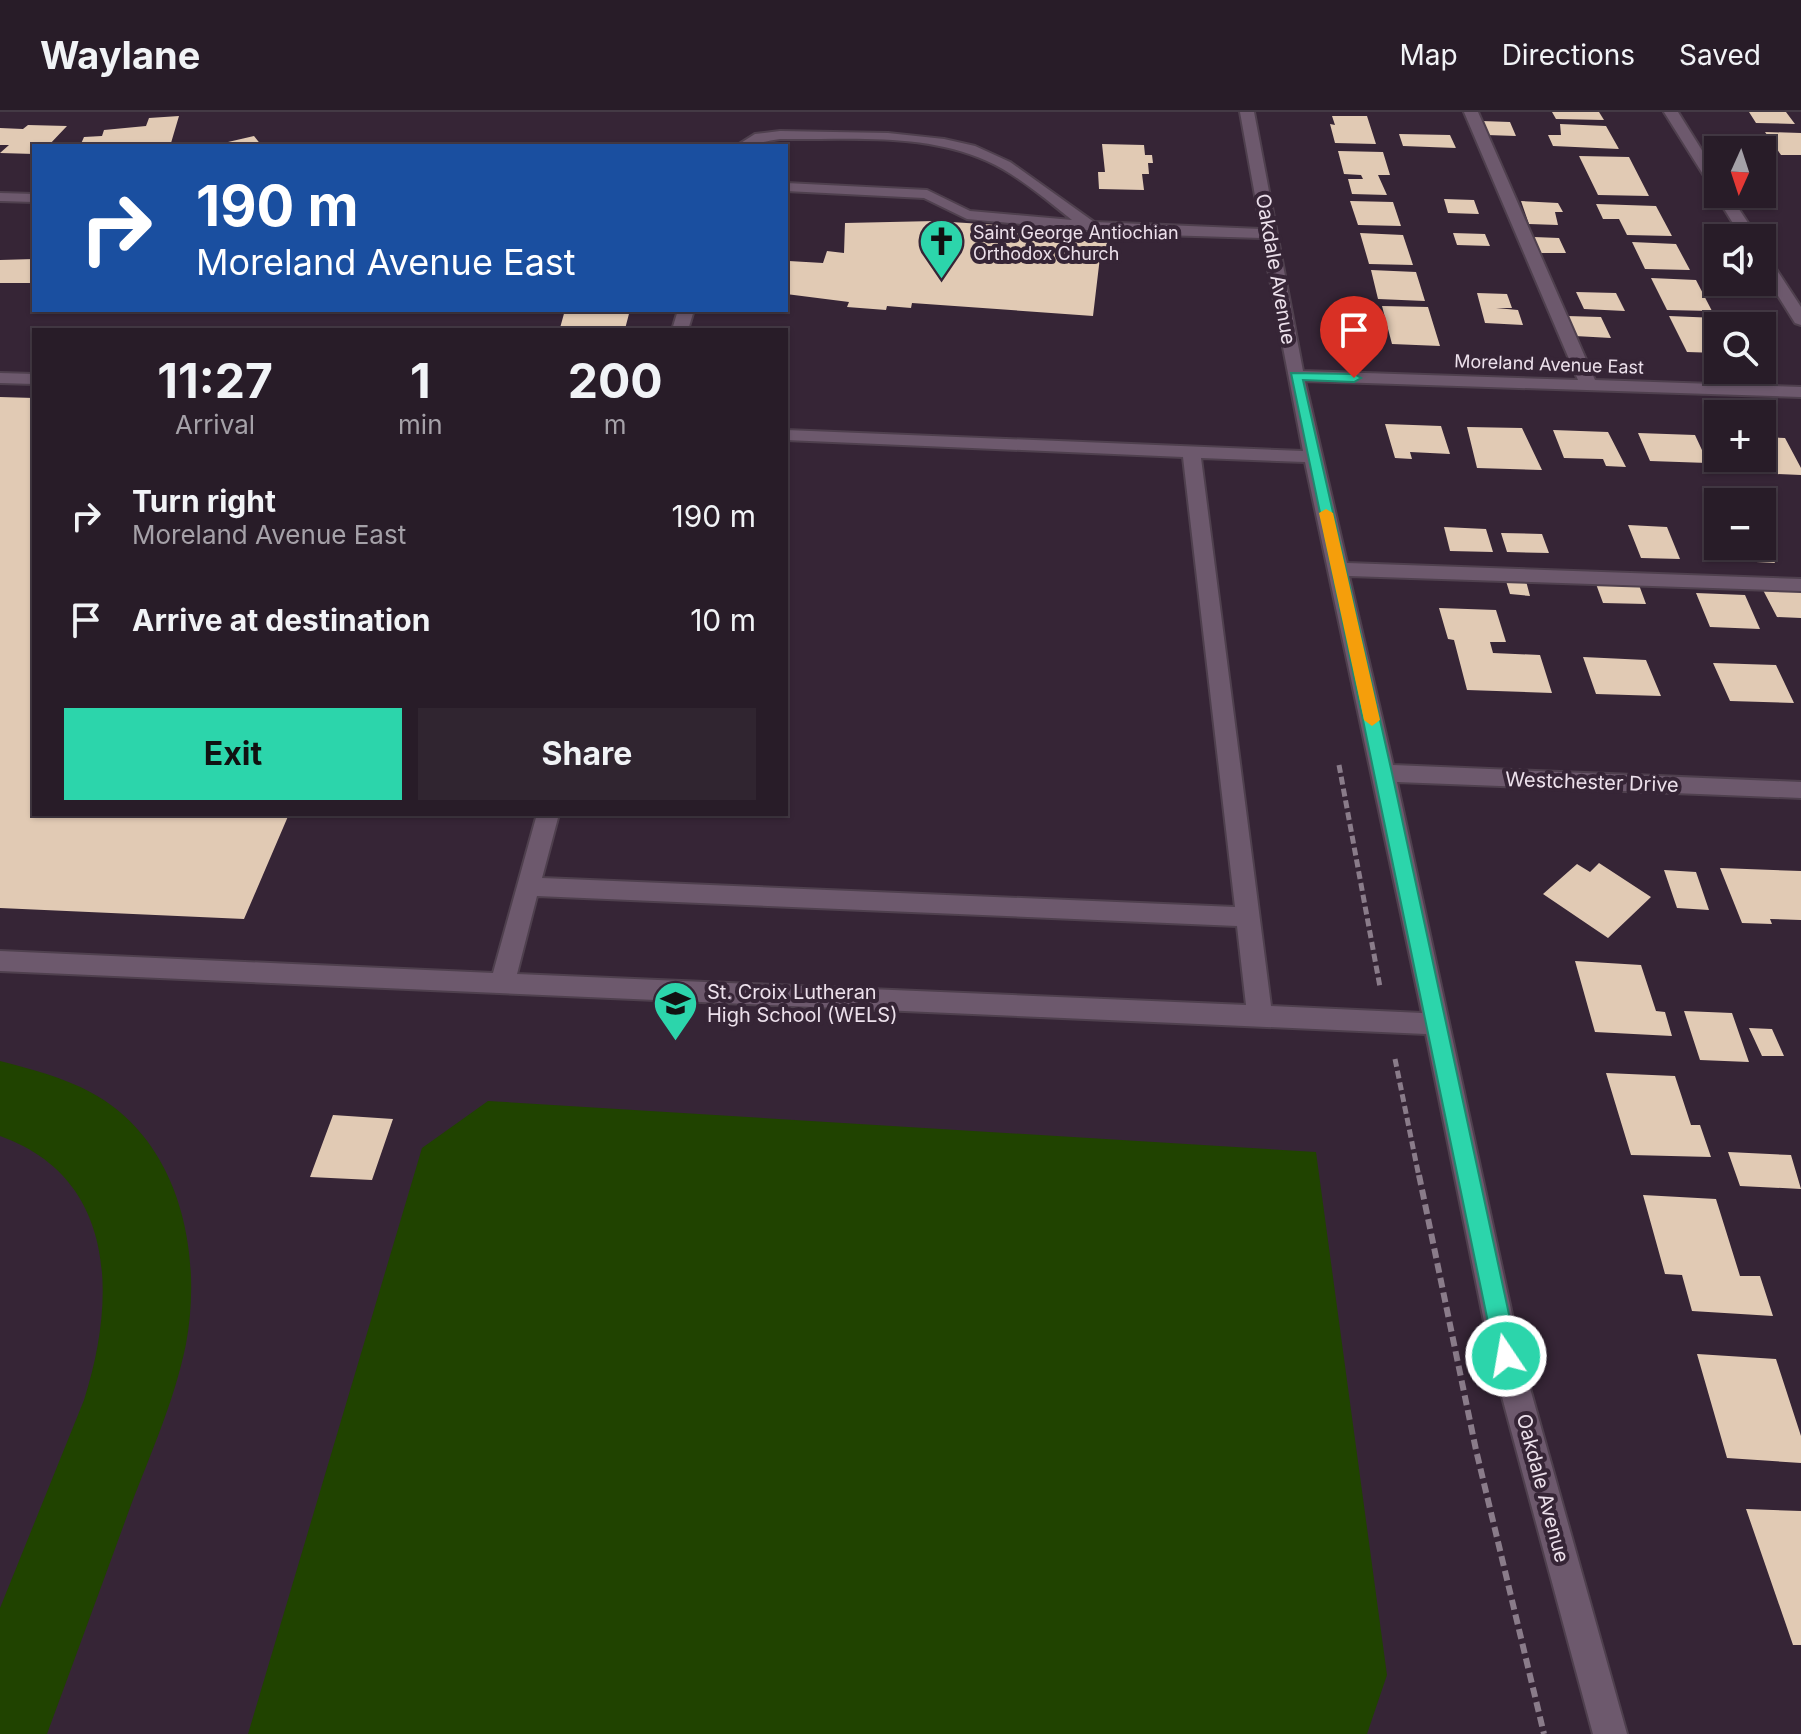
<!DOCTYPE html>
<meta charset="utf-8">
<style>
body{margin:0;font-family:Inter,sans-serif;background:#302530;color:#f1f3f6;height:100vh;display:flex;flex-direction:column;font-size:30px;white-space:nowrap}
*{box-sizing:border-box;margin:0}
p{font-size:26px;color:#a5a1a8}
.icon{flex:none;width:44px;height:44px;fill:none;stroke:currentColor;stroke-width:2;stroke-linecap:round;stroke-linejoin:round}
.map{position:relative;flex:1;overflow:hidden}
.sheet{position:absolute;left:32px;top:216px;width:756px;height:488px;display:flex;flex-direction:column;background:#281c28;border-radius:0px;box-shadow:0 2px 6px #0004,0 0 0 2px #443a45}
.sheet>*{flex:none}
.hud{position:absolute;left:32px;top:32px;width:756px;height:168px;border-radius:0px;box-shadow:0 2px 6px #0004,0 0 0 2px #443a45;background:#1a4fa0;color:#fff;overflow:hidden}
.needle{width:52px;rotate:183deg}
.tools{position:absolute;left:1704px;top:24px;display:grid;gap:16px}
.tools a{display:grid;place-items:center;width:72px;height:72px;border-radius:0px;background:#281c28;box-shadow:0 2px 6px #0004,0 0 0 2px #443a45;font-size:40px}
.pin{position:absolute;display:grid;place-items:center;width:68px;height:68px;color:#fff;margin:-82px -34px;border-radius:50% 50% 50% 0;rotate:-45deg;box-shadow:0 0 8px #0007}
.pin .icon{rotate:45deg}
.me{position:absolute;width:88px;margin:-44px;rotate:348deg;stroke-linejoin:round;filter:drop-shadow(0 0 6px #0008)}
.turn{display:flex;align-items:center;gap:28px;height:168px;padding:0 32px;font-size:36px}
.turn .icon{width:104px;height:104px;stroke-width:2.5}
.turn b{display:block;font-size:56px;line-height:68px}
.eta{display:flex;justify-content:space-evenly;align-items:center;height:136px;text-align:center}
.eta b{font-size:48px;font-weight:700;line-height:56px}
.button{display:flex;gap:16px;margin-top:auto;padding:16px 32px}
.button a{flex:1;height:92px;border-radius:0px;background:#2cd5ab;color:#111;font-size:32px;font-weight:700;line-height:92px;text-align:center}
.button a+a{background:#302530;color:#f1f3f6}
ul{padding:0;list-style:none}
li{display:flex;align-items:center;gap:24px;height:104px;padding:0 32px}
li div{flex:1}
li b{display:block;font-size:30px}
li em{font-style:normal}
header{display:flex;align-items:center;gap:48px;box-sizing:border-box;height:112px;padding:0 40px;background:#281c28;border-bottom:2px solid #443a45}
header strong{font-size:38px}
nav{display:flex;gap:44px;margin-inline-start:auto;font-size:28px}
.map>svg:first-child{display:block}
</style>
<header>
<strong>Waylane</strong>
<nav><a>Map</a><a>Directions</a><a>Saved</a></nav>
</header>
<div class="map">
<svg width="1801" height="1622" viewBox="0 0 1801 1622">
<rect width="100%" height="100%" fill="#362536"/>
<path fill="#204300" d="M0 949C31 957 63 965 92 981 180 1029 203 1141 186 1232 175 1287 151 1341 131 1393 103 1470 75 1546 47 1622H0V1496L84 1288C116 1188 118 1066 0 1024Z
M488 989 1316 1040 1387 1563 1367 1622H248L422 1036Z"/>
<path fill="#e1cab4" d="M1552 0H1599L1604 8 1556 7Z
M1749 0H1786L1795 12 1756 11Z
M179 4 171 31 80 34 84 25 102 24 104 18 146 14 149 6Z
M1332 4H1367L1376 32 1335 31 1330 12 1335 13Z
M1482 9 1510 10 1516 24 1487 23Z
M1560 12 1606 14 1619 37 1553 34 1548 23H1561Z
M28 13 67 14 48 34H34V42L0 41 9 33H0V16L23 17Z
M1765 20 1801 21V43H1781Z
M1399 22 1450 23 1456 36 1403 34Z
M254 24 262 34H215V33Z
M1102 32 1144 33 1145 43H1152L1153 51H1148L1149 62H1142L1144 78 1099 77 1098 60H1105Z
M1338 39 1383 40 1390 63H1378L1387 83 1352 82 1348 67H1363L1361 63 1344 62Z
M1579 44 1629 45 1649 84 1598 83Z
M1444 87 1474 88 1479 102 1448 101Z
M1350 89 1393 90 1401 114 1358 113Z
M1521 89 1558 91 1563 100H1555L1558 113 1529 112Z
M1596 92 1656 94 1672 124 1627 123 1619 107H1603Z
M935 109 998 113 997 118 1042 121 1041 126 1114 131 1112 146 1100 145 1093 204 912 191 911 196 887 194 886 198 847 195 849 190 786 182 789 149 823 151 827 139 844 141 845 111Z
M1360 121 1403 123 1413 153 1369 152Z
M1453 121 1485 122 1490 134 1457 133Z
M1534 125 1559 126 1566 141H1540Z
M1632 130 1676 132 1690 158 1645 157Z
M34 147V171H0V148Z
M1371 158 1416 160 1425 189 1378 187Z
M1651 166 1696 168 1712 199 1667 198Z
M1576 180 1616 181 1625 199 1584 197Z
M1477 181 1507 182 1512 196H1496L1518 198 1523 213 1485 211Z
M1382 194 1428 195 1440 234 1392 232Z
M565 198H630L625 217 560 216Z
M1567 204 1601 205 1611 226 1575 224Z
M1669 204 1717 206 1721 214H1718V241L1687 240Z
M0 285 34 286V702H289L244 807 0 796Z
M1385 312 1441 314 1450 342 1410 340 1412 347 1395 346Z
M1467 315 1522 316 1542 358 1477 356Z
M1553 318 1608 320 1626 355 1606 354 1603 347 1564 346Z
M1638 321 1695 323 1708 351 1650 349Z
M1762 325 1785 326 1801 356V363L1777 362 1772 352 1738 351 1735 346H1762Z
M1628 413 1667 415 1680 447 1641 446Z
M1444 415 1486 417 1493 440 1450 439Z
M1501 421 1542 422 1549 441 1507 440Z
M1762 423 1775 451 1737 449 1730 434H1762Z
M1506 469H1526L1530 484 1510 482Z
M1596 472 1639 473 1646 492 1603 491Z
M1763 478 1801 479V506L1777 505Z
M1696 481 1745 483 1760 517 1710 515Z
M1439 496 1496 498 1506 530H1490L1493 541 1540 543 1552 581 1467 578 1454 528 1448 527Z
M1583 545 1646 548 1661 584 1596 582Z
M1713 551 1776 553 1794 591 1730 589Z
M1599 751 1651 785 1608 826 1543 782 1577 752 1590 760Z
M1720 756 1801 759V808L1770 807 1772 812 1742 811Z
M1664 758 1696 760 1709 798 1677 796Z
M1575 849 1641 853 1656 899 1665 900 1672 924 1595 920Z
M1684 899 1732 901 1749 950 1700 948Z
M1749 916 1772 917 1784 944H1762Z
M1606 961 1675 964 1691 1013H1700L1711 1045 1631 1043Z
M333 1003 393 1007 372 1068 310 1065Z
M1728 1040 1791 1043 1801 1077 1740 1074Z
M1643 1083 1716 1087 1740 1164H1760L1773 1204 1692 1199 1682 1163 1665 1162Z
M1697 1242 1776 1247 1801 1324V1351L1727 1346Z
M1746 1397 1801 1399V1533H1793Z"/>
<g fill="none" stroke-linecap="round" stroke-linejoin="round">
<defs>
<path id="minor" d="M1240 0H1254L1303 259 1578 268 1464 0H1478L1595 268 1801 275V285L1305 269 1347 451 1801 467V479L1349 464 1393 653 1801 670V686L1397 670 1521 1244 1627 1622H1593L1491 1244 1426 922 0 859V839L493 861 537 702H559L542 766 1235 795 1183 345 786 328V318L1303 339 1262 126 1128 122 967 107 924 86 786 79V71L927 78 970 99 1072 108C1045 87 1018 63 987 49 924 20 847 28 780 27 764 29 752 34 736 34L755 22 780 19 888 21 944 27 975 34 1010 50 1094 110 1261 117ZM1201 346 1305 350 1422 901 1271 894ZM537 784 1237 814 1246 893 517 862Z
M1664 0H1678L1718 64V82H1729L1758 126H1742L1715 82 1717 79 1711 75Z
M0 81 34 82V90L0 89Z
M1762 141 1767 143 1801 195V213L1795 211 1762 158Z
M678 198H694L688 218H672Z
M0 261 34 262V272L0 271Z"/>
</defs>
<use href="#minor" stroke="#4f404e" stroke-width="4"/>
<path stroke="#8a7c8a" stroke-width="5" stroke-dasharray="8 4" stroke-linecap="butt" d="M1339 653 1380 875
M1395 947 1419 1065"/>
<path stroke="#8a7c8a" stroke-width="6" stroke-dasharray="10 5" stroke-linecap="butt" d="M1419 1063 1476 1338 1544 1622"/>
<use href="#minor" fill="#6d596d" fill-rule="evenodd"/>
</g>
<path fill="#2cd5ab" stroke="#1d8a6f" stroke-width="2" d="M1291 261 1354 262 1361 266 1354 270 1303 268 1392 661 1518 1244 1514 1252 1506 1255 1498 1252 1495 1244Z"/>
<path fill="#f59e0b" d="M1326 397 1333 401 1380 608 1372 614 1364 608 1319 401Z"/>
<defs>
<symbol id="church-pin" viewBox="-11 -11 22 30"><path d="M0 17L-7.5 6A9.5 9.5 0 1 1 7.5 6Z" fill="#2cd5ab" stroke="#362536"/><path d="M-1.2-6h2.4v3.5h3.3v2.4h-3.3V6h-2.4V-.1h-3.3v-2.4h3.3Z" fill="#111"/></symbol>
<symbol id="school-pin" viewBox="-11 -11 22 30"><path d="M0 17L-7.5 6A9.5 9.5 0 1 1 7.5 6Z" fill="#2cd5ab" stroke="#362536"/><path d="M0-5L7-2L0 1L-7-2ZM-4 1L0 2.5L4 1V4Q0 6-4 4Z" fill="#111"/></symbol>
</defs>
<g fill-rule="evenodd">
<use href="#church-pin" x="916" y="104" width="51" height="69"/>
<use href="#school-pin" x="650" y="866" width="51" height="69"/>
</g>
<g text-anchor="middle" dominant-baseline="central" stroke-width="8" stroke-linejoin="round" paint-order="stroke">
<g font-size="18" fill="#ece0eb" stroke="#362536" text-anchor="start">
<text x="973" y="120">Saint George Antiochian<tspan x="973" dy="21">Orthodox Church</tspan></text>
</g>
<g font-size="18" fill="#ece0eb" stroke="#362536">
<text transform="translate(1549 252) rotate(2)">Moreland Avenue East</text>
</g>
<g font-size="20" fill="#ece0eb" stroke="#362536">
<text transform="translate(1276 157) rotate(80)">Oakdale Avenue</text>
<text transform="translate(1592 670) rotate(2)">Westchester Drive</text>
<text transform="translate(1543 1376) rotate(75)">Oakdale Avenue</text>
</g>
<g font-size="20" fill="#ece0eb" stroke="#362536" text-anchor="start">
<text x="707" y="880">St. Croix Lutheran<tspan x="707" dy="23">High School (WELS)</tspan></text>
</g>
</g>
</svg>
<div class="tools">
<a><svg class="needle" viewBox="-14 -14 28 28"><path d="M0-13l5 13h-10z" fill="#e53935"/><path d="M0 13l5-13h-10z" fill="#a5a1a8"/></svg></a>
<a><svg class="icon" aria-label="sound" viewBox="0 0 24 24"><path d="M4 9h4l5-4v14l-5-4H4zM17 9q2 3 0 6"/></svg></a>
<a><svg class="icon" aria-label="search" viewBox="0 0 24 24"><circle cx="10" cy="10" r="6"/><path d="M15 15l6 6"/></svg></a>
<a>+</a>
<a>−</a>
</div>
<div class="pin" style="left:1354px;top:266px;background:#d93025"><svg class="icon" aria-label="arrive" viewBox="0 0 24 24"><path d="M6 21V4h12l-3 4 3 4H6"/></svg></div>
<svg class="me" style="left:1506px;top:1244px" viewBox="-20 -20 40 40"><circle r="17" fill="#2cd5ab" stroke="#fff" stroke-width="3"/><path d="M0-11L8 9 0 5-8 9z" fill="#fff"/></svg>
<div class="hud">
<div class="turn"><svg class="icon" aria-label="right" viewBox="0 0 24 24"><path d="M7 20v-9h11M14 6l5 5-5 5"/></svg><div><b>190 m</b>Moreland Avenue East</div></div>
</div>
<section class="sheet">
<div class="eta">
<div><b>11:27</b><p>Arrival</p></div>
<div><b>1</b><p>min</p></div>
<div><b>200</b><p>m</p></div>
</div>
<ul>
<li><svg class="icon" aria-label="right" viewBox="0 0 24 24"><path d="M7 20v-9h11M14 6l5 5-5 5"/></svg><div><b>Turn right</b><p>Moreland Avenue East</p></div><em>190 m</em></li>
<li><svg class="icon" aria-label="arrive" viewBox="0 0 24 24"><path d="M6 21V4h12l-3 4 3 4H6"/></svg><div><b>Arrive at destination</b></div><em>10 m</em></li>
</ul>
<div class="button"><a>Exit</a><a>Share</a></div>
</section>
</div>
